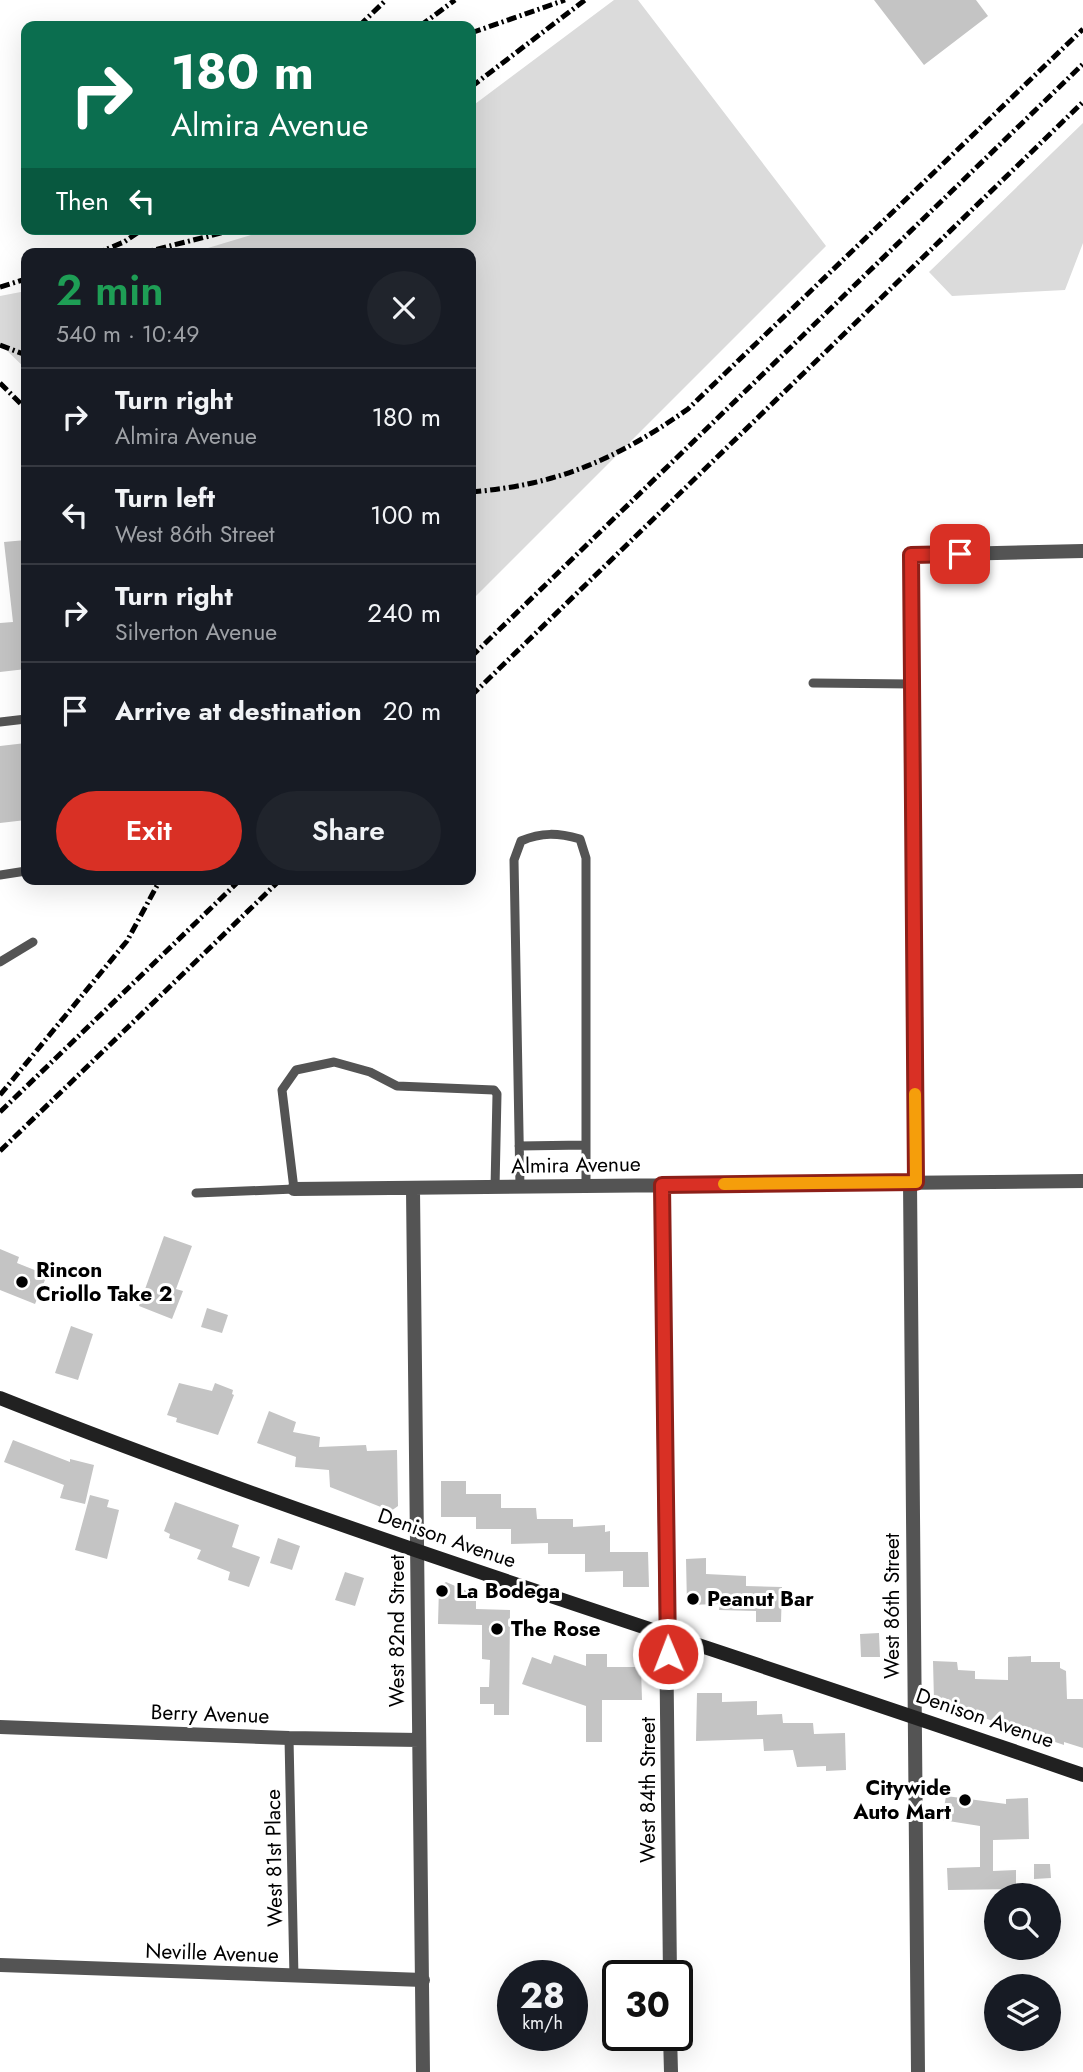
<!DOCTYPE html>
<meta charset="utf-8">
<style>
body{margin:0;font-family:Jost,sans-serif;background:#20242c;color:#f1f3f6;height:100vh;display:flex;flex-direction:column;font-size:26px;white-space:nowrap}
*{box-sizing:border-box;margin:0}
p{font-size:23px;color:#9ea1a6}
.icon{flex:none;width:38px;height:38px;fill:none;stroke:currentColor;stroke-width:2;stroke-linecap:round;stroke-linejoin:round}
.map{position:relative;flex:1;overflow:hidden}
.drawer{position:absolute;left:21px;top:248px;width:455px;height:637px;display:flex;flex-direction:column;background:#171b24;border-radius:14px;box-shadow:0 7px 28px #0002}
.drawer>*{flex:none}
.top-card{position:absolute;left:21px;top:21px;width:455px;height:214px;border-radius:14px;box-shadow:0 7px 28px #0002;background:#0b6e4f;color:#fff;overflow:hidden}
.tools{position:absolute;left:984px;top:1883px;display:grid;gap:14px}
.tools a{display:grid;place-items:center;width:77px;height:77px;border-radius:50%;background:#171b24;box-shadow:0 7px 28px #0002;font-size:35px}
.speed{position:absolute;left:497px;top:1960px;display:flex;gap:14px;font-size:35px;font-weight:700;text-align:center}
.speed>*{display:grid;place-content:center;width:91px;height:91px;border-radius:50%;background:#171b24;box-shadow:0 7px 28px #0002;line-height:1}
.speed small{font-size:18px;font-weight:400}
.speed .limit{border:4px solid #111;border-radius:10px;background:#fff;color:#111}
.pin{position:absolute;display:grid;place-items:center;width:60px;height:60px;color:#fff;margin:-30px;border-radius:14px;box-shadow:0 4px 10px #0006}
.me{position:absolute;width:77px;margin:-38px;rotate:359deg;stroke-linejoin:round;filter:drop-shadow(0 0 5px #0008)}
.turn{display:flex;align-items:center;gap:24px;height:147px;padding:0 35px;font-size:32px}
.turn .icon{width:91px;height:91px;stroke-width:2.5}
.turn b{display:block;font-size:49px;line-height:60px}
.then{display:flex;align-items:center;height:66px;padding:0 35px;background:#0003;gap:14px;font-size:26px}
.round{display:grid;place-items:center;flex:none;width:74px;height:74px;border-radius:37px;background:#20242c}
.overview{display:flex;align-items:center;justify-content:space-between;height:119px;padding:0 35px}
h1{font-size:42px;font-weight:600;line-height:52px;color:#1e9e55}
.button{display:flex;gap:14px;margin-top:auto;padding:14px 35px}
.button a{flex:1;height:80px;border-radius:42px;background:#d93025;color:#fff;font-size:28px;font-weight:600;line-height:80px;text-align:center}
.button a+a{background:#20242c;color:#f1f3f6}
ul{padding:0;list-style:none}
li{display:flex;align-items:center;gap:21px;height:98px;padding:0 35px;border-top:2px solid #363941}
li div{flex:1}
li b{display:block;font-size:26px}
li em{font-style:normal}
.map>svg:first-child{display:block}
</style>
<div class="map">
<svg width="1083" height="2072" viewBox="0 0 1083 2072">
<rect width="100%" height="100%" fill="#fff"/>
<path fill="#dbdbdb" d="M614 0H638L826 246 471 601V254H188L271 229H471V107Z
M1083 123V243L1065 290 952 296 929 272Z
M26 291V369L0 344V296Z"/>
<path fill="#c4c4c4" d="M874 0H976L988 16 924 65Z
M26 540V669L0 672V623L13 622 4 542Z
M26 743V820L0 823V746Z
M164 1236 192 1246 176 1289 183 1291 172 1319 139 1306Z
M0 1249 19 1257 17 1263 47 1275 35 1304 0 1290Z
M207 1308 228 1315 222 1333 201 1327Z
M71 1326 93 1334 78 1380 55 1373Z
M179 1383 212 1391 215 1383 233 1390 232 1394 234 1395 218 1435 176 1422 177 1418 167 1415Z
M269 1411 296 1422 293 1432 320 1437 319 1447 366 1445 367 1451 397 1450 398 1506 391 1511 330 1487 329 1470 295 1467 296 1457 257 1443Z
M13 1440 70 1462V1459L94 1465 85 1504 60 1498 64 1485 4 1462Z
M441 1481H466V1494H501V1508H536L537 1519H573V1527L605 1525V1532L610 1531V1552H648L649 1587H623V1571L585 1572V1554H548V1543L511 1544V1529H476V1517H441Z
M90 1495 109 1500 107 1507 119 1510 107 1559 75 1550Z
M175 1502 239 1525 232 1547 260 1557 249 1587 228 1580 230 1572 197 1559 201 1550 169 1538 170 1534 164 1531Z
M278 1538 300 1546 292 1570 270 1563Z
M706 1558V1574L746 1576V1586L782 1587 781 1622H756V1611L719 1610 720 1604 687 1605 686 1559Z
M345 1572 364 1578 355 1606 335 1600Z
M446 1582 476 1595V1609L510 1610 509 1715H494V1704H480V1687H489L490 1660 482 1659V1625L438 1624 439 1587Z
M879 1633 880 1657H861L860 1634Z
M586 1654H607V1667H641L642 1700H602V1742H586V1706L522 1684 532 1657 551 1664 554 1655 586 1666Z
M1031 1656V1662H1060V1668L1066 1671 1067 1699H1083V1748L1064 1742V1745L934 1701 933 1661 957 1662 958 1670 975 1671V1679L1008 1680V1657Z
M697 1693H722V1702L757 1701V1715L782 1714 783 1723H813L814 1734 845 1733 846 1770 826 1771V1766L797 1767 793 1750 764 1751 763 1739 696 1741Z
M946 1796 1006 1804V1799L1028 1798 1029 1839 993 1840V1871L1016 1870V1889L948 1890 947 1868 980 1867V1826L942 1820Z
M1034 1864H1050L1051 1878 1034 1879Z"/>
<g fill="none" stroke-linecap="round" stroke-linejoin="round">
<path stroke="#545454" stroke-width="9" d="M813 683 912 684
M0 722 26 719
M0 875 26 871
M0 962 33 942
M519 1146 585 1145
M520 1187 514 860 521 841C542 832 558 833 580 839L586 858V1186
M196 1193 294 1189 282 1090 296 1070 334 1062 370 1072 397 1086 494 1090 497 1094 495 1188
M289 1738 294 1977"/>
<path stroke="#545454" stroke-width="14" d="M910 1182 918 2072
M916 1182 911 555 1083 551
M661 1185 670 1976
M294 1189 1083 1181
M413 1190 423 2072
M0 1727 289 1738 419 1740
M0 1965 423 1980
M670 2035 671 2072"/>
<path stroke="#212121" stroke-width="14" d="M0 1398C354 1539 723 1649 1083 1775"/>
<path stroke="#000" stroke-width="5" stroke-dasharray="10 3.5 2 3.5" stroke-linecap="butt" d="M359 26 386 0
M420 26 455 0
M471 33 565 0
M471 87 585 0
M95 254 124 242 143 229
M138 254 237 229
M0 287 26 279
M0 345 26 355
M0 383 26 409
M471 492C558 485 617 459 688 409L1083 29
M471 657 1083 64
M471 696 1083 102
M0 1095 127 941 160 880
M0 1112 240 880
M0 1151 280 880"/>
</g>
<g fill="none" stroke-linecap="round" stroke-linejoin="round">
<defs>
<path id="route" d="M668 1654 662 1185 916 1182 911 555 960 554"/>
</defs>
<use href="#route" stroke="#8d1f18" stroke-width="18"/>
<use href="#route" stroke="#d93025" stroke-width="12"/>
<path stroke="#f59e0b" stroke-width="12" d="M724 1184 916 1182 915 1094"/>
</g>
<g fill="#000" stroke="#fff" stroke-width="2.5">
<circle cx="22" cy="1282" r="7"/>
<circle cx="442" cy="1591" r="7"/>
<circle cx="693" cy="1599" r="7"/>
<circle cx="497" cy="1629" r="7"/>
<circle cx="965" cy="1800" r="7"/>
</g>
<g text-anchor="middle" dominant-baseline="central" stroke-width="6" stroke-linejoin="round" paint-order="stroke">
<g font-size="21" fill="#000" stroke="#fff">
<text transform="translate(576 1165) rotate(-1)">Almira Avenue</text>
<text transform="translate(447 1538) rotate(19)">Denison Avenue</text>
<text transform="translate(892 1606) rotate(-90)">West 86th Street</text>
<text transform="translate(397 1631) rotate(-90)">West 82nd Street</text>
<text transform="translate(210 1714) rotate(2)">Berry Avenue</text>
<text transform="translate(985 1718) rotate(19)">Denison Avenue</text>
<text transform="translate(648 1790) rotate(-90)">West 84th Street</text>
<text transform="translate(274 1858) rotate(-91)">West 81st Place</text>
<text transform="translate(212 1953) rotate(2)">Neville Avenue</text>
</g>
<g font-size="21" font-weight="bold" fill="#000" stroke="#fff" text-anchor="start">
<text x="36" y="1270">Rincon<tspan x="36" dy="24">Criollo Take 2</tspan></text>
<text x="456" y="1591">La Bodega</text>
<text x="707" y="1599">Peanut Bar</text>
<text x="511" y="1629">The Rose</text>
<text x="951" y="1788" text-anchor="end">Citywide<tspan x="951" dy="24">Auto Mart</tspan></text>
</g>
</g>
</svg>
<div class="tools">
<a><svg class="icon" aria-label="search" viewBox="0 0 24 24"><circle cx="10" cy="10" r="6"/><path d="M15 15l6 6"/></svg></a>
<a><svg class="icon" aria-label="layers" viewBox="0 0 24 24"><path d="M12 4l9 5-9 5-9-5zM3 14l9 5 9-5"/></svg></a>
</div>
<div class="speed"><div>28<small>km/h</small></div><div class="limit">30</div></div>
<div class="pin" style="left:960px;top:554px;background:#d93025"><svg class="icon" aria-label="arrive" viewBox="0 0 24 24"><path d="M6 21V4h12l-3 4 3 4H6"/></svg></div>
<svg class="me" style="left:668px;top:1654px" viewBox="-20 -20 40 40"><circle r="17" fill="#d93025" stroke="#fff" stroke-width="3"/><path d="M0-11L8 9 0 5-8 9z" fill="#fff"/></svg>
<div class="top-card">
<div class="turn"><svg class="icon" aria-label="right" viewBox="0 0 24 24"><path d="M7 20v-9h11M14 6l5 5-5 5"/></svg><div><b>180 m</b>Almira Avenue</div></div>
<div class="then">Then<svg class="icon" aria-label="left" viewBox="0 0 24 24"><path d="M17 20v-9H6M10 6l-5 5 5 5"/></svg></div>
</div>
<section class="drawer">
<div class="overview"><div><h1>2 min</h1><p>540 m · 10:49</p></div><a class="round"><svg class="icon" aria-label="close" viewBox="0 0 24 24"><path d="M6 6l12 12M18 6L6 18"/></svg></a></div>
<ul>
<li><svg class="icon" aria-label="right" viewBox="0 0 24 24"><path d="M7 20v-9h11M14 6l5 5-5 5"/></svg><div><b>Turn right</b><p>Almira Avenue</p></div><em>180 m</em></li>
<li><svg class="icon" aria-label="left" viewBox="0 0 24 24"><path d="M17 20v-9H6M10 6l-5 5 5 5"/></svg><div><b>Turn left</b><p>West 86th Street</p></div><em>100 m</em></li>
<li><svg class="icon" aria-label="right" viewBox="0 0 24 24"><path d="M7 20v-9h11M14 6l5 5-5 5"/></svg><div><b>Turn right</b><p>Silverton Avenue</p></div><em>240 m</em></li>
<li><svg class="icon" aria-label="arrive" viewBox="0 0 24 24"><path d="M6 21V4h12l-3 4 3 4H6"/></svg><div><b>Arrive at destination</b></div><em>20 m</em></li>
</ul>
<div class="button"><a>Exit</a><a>Share</a></div>
</section>
</div>
